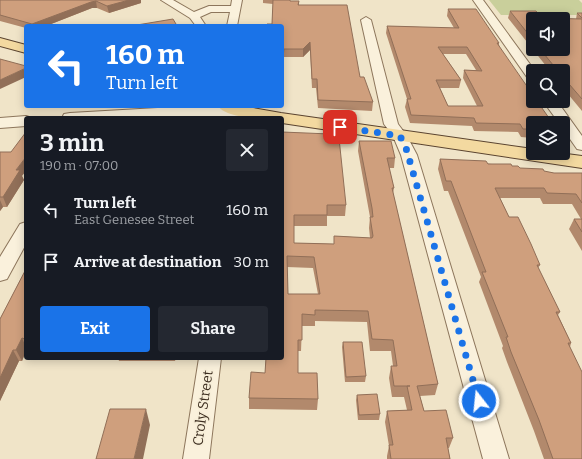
<!DOCTYPE html>
<meta charset="utf-8">
<style>
body{margin:0;font-family:Bitter,serif;background:#242831;color:#f1f3f6;height:100vh;display:flex;flex-direction:column;font-size:15px;white-space:nowrap}
*{box-sizing:border-box;margin:0}
p{font-size:13px;color:#9ea1a6}
.icon{flex:none;width:22px;height:22px;fill:none;stroke:currentColor;stroke-width:2;stroke-linecap:round;stroke-linejoin:round}
.map{position:relative;flex:1;overflow:hidden}
.details{position:absolute;left:24px;top:116px;width:260px;height:244px;display:flex;flex-direction:column;background:#171b24;border-radius:4px;box-shadow:0 2px 10px #0003}
.details>*{flex:none}
.hud{position:absolute;left:24px;top:24px;width:260px;height:84px;border-radius:4px;box-shadow:0 2px 10px #0003;background:#1a73e8;color:#fff;overflow:hidden}
.buttons{position:absolute;left:526px;top:12px;display:grid;gap:8px}
.buttons a{display:grid;place-items:center;width:44px;height:44px;border-radius:4px;background:#171b24;box-shadow:0 2px 10px #0003;font-size:20px}
.pin{position:absolute;display:grid;place-items:center;width:34px;height:34px;color:#fff;margin:-17px;border-radius:8px;box-shadow:0 2px 6px #0006}
.me{position:absolute;width:44px;margin:-22px;rotate:344deg;stroke-linejoin:round;filter:drop-shadow(0 0 3px #0008)}
.turn{display:flex;align-items:center;gap:14px;height:84px;padding:0 16px;font-size:18px}
.turn .icon{width:52px;height:52px;stroke-width:2.5}
.turn b{display:block;font-size:28px;line-height:34px}
.round{display:grid;place-items:center;flex:none;width:42px;height:42px;border-radius:4px;background:#242831}
.summary{display:flex;align-items:center;justify-content:space-between;height:68px;padding:0 16px}
h1{font-size:24px;font-weight:700;line-height:30px}
.primary-button{display:flex;gap:8px;margin-top:auto;padding:8px 16px}
.primary-button a{flex:1;height:46px;border-radius:4px;background:#1a73e8;color:#fff;font-size:16px;font-weight:700;line-height:46px;text-align:center}
.primary-button a+a{background:#242831;color:#f1f3f6}
ul{padding:0;list-style:none}
li{display:flex;align-items:center;gap:12px;height:52px;padding:0 16px}
li div{flex:1}
li b{display:block;font-size:15px}
li em{font-style:normal}
.map>svg:first-child{display:block}
</style>
<div class="map">
<svg width="582" height="459" viewBox="0 0 582 459">
<rect width="100%" height="100%" fill="#f0e4c8"/>
<path fill="#c9cf9b" d="M489 0H579L582 3V15H501Z"/>
<g fill="none" stroke-linecap="round" stroke-linejoin="round">
<defs>
<path id="minor" d="M161 0H173L194 12 209 6H231L232 0H242L237 26H227L230 12H211L200 17 206 26H196L190 18Z
M473 0H483L535 71H533V81L529 80Z
M366 17 371 20 398 124 407 136 417 155 509 459H483L401 155 393 136 384 124 361 20Z
M543 101H557L582 136V150L577 149 563 129V123H559Z
M26 222V244L7 279 0 281V257L20 224Z
M199 358H221L209 459H183Z"/>
<path id="tertiary" d="M175 107H244L250 108 252 112 250 116 244 117 62 118 64 114 70 113Z
M26 116 32 118H26V126L0 128V118Z"/>
<path id="primary" d="M0 38 26 45V53L0 46Z
M218 106H242L281 113 533 149V153H559L582 156V168L282 123V118C266 118 228 120 218 106Z"/>
</defs>
<use href="#minor" stroke="#8d765c" stroke-width="2"/>
<use href="#tertiary" stroke="#8d765c" stroke-width="2"/>
<use href="#primary" stroke="#5b4430" stroke-width="2"/>
<use href="#minor" fill="#faf1dc" fill-rule="evenodd"/>
<use href="#tertiary" fill="#faf1dc" fill-rule="evenodd"/>
<use href="#primary" fill="#f3d9a0" fill-rule="evenodd"/>
</g>
<path fill="#b2896c" fill-rule="evenodd" d="M0 0H141V3L109 13 97 8H92L46 26H26V28L0 21Z
M263 0H290V1H299V5L360 77 373 102 372 111 318 108 316 88H312L310 50 303 57H284L282 74V26L272 24 273 4 263 3Z
M448 9 499 43V45L533 123V138L521 137 518 132 474 131 472 126 410 123 405 107 407 99 386 33 387 26 454 28 447 16ZM443 54H466L476 70H464L463 78 477 106H448L440 88H459L461 80Z
M510 11 542 18 576 19 577 13H582V111L563 88V71H550L508 18ZM533 19 563 49H533Z
M282 132 330 138 346 205 345 216H327V226H294V243L334 244V236L370 238 369 228 370 217 358 151 359 141 395 158 394 168H389L394 188 393 193 438 384 435 395 420 396 424 411 453 438 449 448H448L450 459H387V456L389 446 385 422 387 411 407 410 404 397H392L389 378 391 366H393L391 351H370L367 322 315 321V326H302L301 351H298V373L318 399 317 410 249 409V398L265 373ZM287 267 313 268 318 294H288Z
M0 152 22 176 24 180 7 207H3L0 211Z
M440 159 512 166 520 168 554 173H582V251L569 229 574 219H581L572 204H543L540 198H500L509 217 540 265 538 268 560 312 558 315 571 343 570 347 582 459H544L534 431 507 362 502 348 503 346 479 282 481 277 448 191H444L438 169Z
M26 269V351L22 361H19L0 401V319Z
M343 342 366 376 365 382H345L342 347Z
M118 358H176L175 361H119Z
M357 395 380 414 379 420H358L356 400Z"/>
<path fill="#916f58" d="M129 0H141V3L109 13 107 6Z
M96 1 97 8H92L46 26H33L32 24 91 2Z
M310 42V50L303 57V49Z
M284 49V57L282 74V66Z
M26 68V77L0 89V80Z
M26 157V171L22 176 24 180 7 207 3 197 16 170Z
M0 200 3 207 0 211Z
M22 338 26 347V351L22 361 16 350Z
M13 350 19 361 0 401V378Z
M146 409 150 425 143 459H134Z"/>
<path fill="#cf9f7d" stroke="#916f58" fill-rule="evenodd" d="M0 0H129L107 6 96 1 91 2 32 24 0 15Z
M273 0H290V1H299L298 5H347L360 77H364L373 102 318 100 317 79H312L310 42 303 49H284L282 66V26H266L267 24H272Z
M448 9H476L499 43H497L533 95V101H537L549 118H553L557 123H533V129H523L520 124 476 123 474 118 411 115 407 99H411L387 26 459 28ZM438 47H467L482 71 464 70 483 106H448L436 80H461Z
M510 11H536L542 18 582 19V99L563 77V71H558L540 49H563V19H533V40Z
M577 13H582V18Z
M173 19 176 24 177 26H138L137 25Z
M0 59 26 66V68L0 80Z
M26 132V157L16 170H20L3 197H0V152H11Z
M282 132 330 134V138H339L346 205H327V215H294V243L334 244V236L372 238 373 236 370 217H373L372 208 359 141H391L395 158H387L394 188H392L438 384 417 386 424 411 446 410 453 438H446L450 459H391L389 445H393L387 411 412 410 407 386H410H394L391 366H397L393 340 372 339 368 311 315 310V315L302 314V340H298V373H317L318 399 249 398 251 372 265 373 266 358H282ZM287 256 314 257 320 294H288Z
M440 159 486 161 488 164H511L512 166H518L520 168 543 169 544 171 554 173H582V203L576 194 547 193 544 188H495L509 217H518L531 244 540 265H537L560 312H556L571 343H568L582 372V459H553L539 420 511 352 506 337H508L482 272H486L451 181H446Z
M574 219H582V232Z
M26 269V337L25 339 22 338 16 350H13L0 378V319Z
M343 342H362L366 376 346 377Z
M377 394 380 414 359 415 357 395Z
M110 409H146L134 459H96Z"/>
<g fill="none" stroke-linecap="round" stroke-linejoin="round">
<path stroke="#1a73e8" stroke-width="7" stroke-dasharray="0 12.6" d="M340 127 400 136 406 148 479 401"/>
</g>
<g text-anchor="middle" dominant-baseline="central" stroke-width="3.5" stroke-linejoin="round" paint-order="stroke">
<g font-size="14" fill="#3d2e20" stroke="#f7eed8">
<text transform="translate(203 408) rotate(-82)">Croly Street</text>
</g>
</g>
</svg>
<div class="buttons">
<a><svg class="icon" aria-label="sound" viewBox="0 0 24 24"><path d="M4 9h4l5-4v14l-5-4H4zM17 9q2 3 0 6"/></svg></a>
<a><svg class="icon" aria-label="search" viewBox="0 0 24 24"><circle cx="10" cy="10" r="6"/><path d="M15 15l6 6"/></svg></a>
<a><svg class="icon" aria-label="layers" viewBox="0 0 24 24"><path d="M12 4l9 5-9 5-9-5zM3 14l9 5 9-5"/></svg></a>
</div>
<div class="pin" style="left:340px;top:127px;background:#d93025"><svg class="icon" aria-label="arrive" viewBox="0 0 24 24"><path d="M6 21V4h12l-3 4 3 4H6"/></svg></div>
<svg class="me" style="left:479px;top:401px" viewBox="-20 -20 40 40"><circle r="17" fill="#1a73e8" stroke="#fff" stroke-width="3"/><path d="M0-11L8 9 0 5-8 9z" fill="#fff"/></svg>
<div class="hud">
<div class="turn"><svg class="icon" aria-label="left" viewBox="0 0 24 24"><path d="M17 20v-9H6M10 6l-5 5 5 5"/></svg><div><b>160 m</b>Turn left</div></div>
</div>
<section class="details">
<div class="summary"><div><h1>3 min</h1><p>190 m · 07:00</p></div><a class="round"><svg class="icon" aria-label="close" viewBox="0 0 24 24"><path d="M6 6l12 12M18 6L6 18"/></svg></a></div>
<ul>
<li><svg class="icon" aria-label="left" viewBox="0 0 24 24"><path d="M17 20v-9H6M10 6l-5 5 5 5"/></svg><div><b>Turn left</b><p>East Genesee Street</p></div><em>160 m</em></li>
<li><svg class="icon" aria-label="arrive" viewBox="0 0 24 24"><path d="M6 21V4h12l-3 4 3 4H6"/></svg><div><b>Arrive at destination</b></div><em>30 m</em></li>
</ul>
<div class="primary-button"><a>Exit</a><a>Share</a></div>
</section>
</div>
